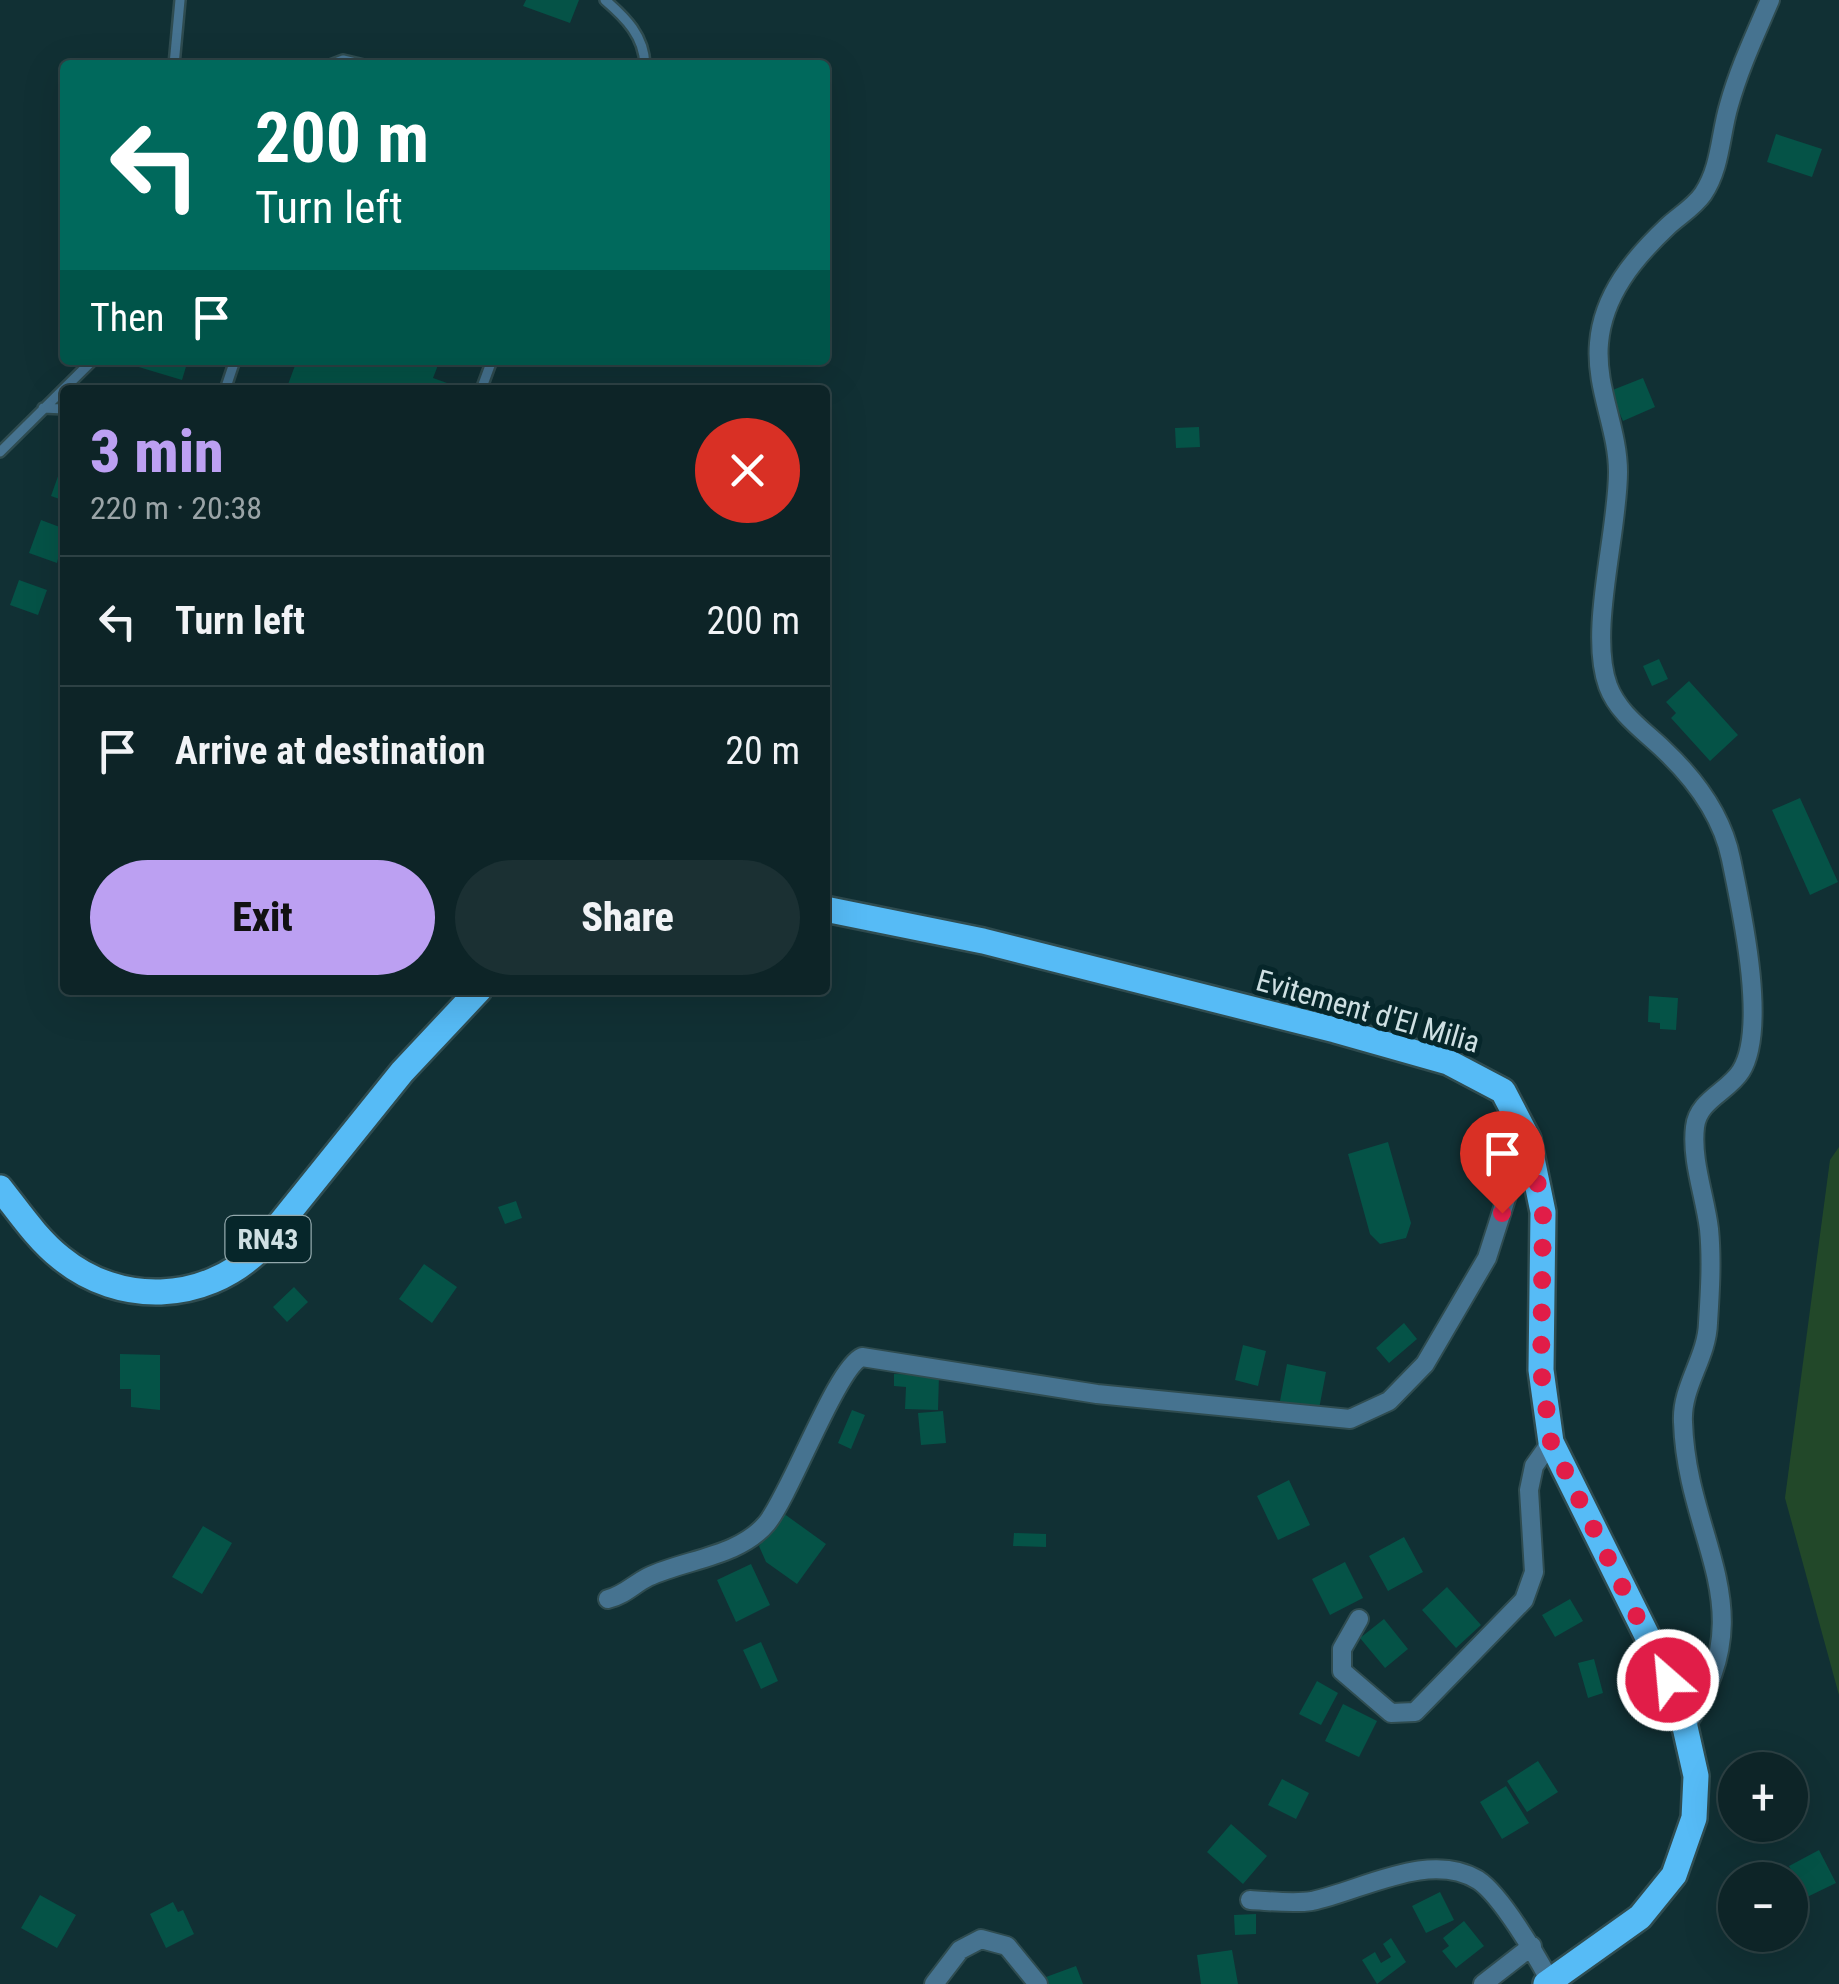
<!DOCTYPE html>
<meta charset="utf-8">
<style>
body{margin:0;font-family:"Roboto Condensed",sans-serif;background:#1b3033;color:#f1f3f6;height:100vh;display:flex;flex-direction:column;font-size:38px;white-space:nowrap}
*{box-sizing:border-box;margin:0}
p{font-size:32px;color:#9aa4a7}
.icon{flex:none;width:55px;height:55px;fill:none;stroke:currentColor;stroke-width:2;stroke-linecap:round;stroke-linejoin:round}
.map{position:relative;flex:1;overflow:hidden}
.side{position:absolute;left:60px;top:385px;width:770px;height:610px;display:flex;flex-direction:column;background:#0d2427;border-radius:10px;box-shadow:0 10px 40px #0002,0 0 0 2px #2d4144}
.side>*{flex:none}
.guide{position:absolute;left:60px;top:60px;width:770px;height:305px;border-radius:10px;box-shadow:0 10px 40px #0002,0 0 0 2px #2d4144;background:#00695c;color:#fff;overflow:hidden}
.controls{position:absolute;left:1718px;top:1752px;display:grid;gap:20px}
.controls a{display:grid;place-items:center;width:90px;height:90px;border-radius:50%;background:#0d2427;box-shadow:0 10px 40px #0002,0 0 0 2px #2d4144;font-size:50px}
.pin{position:absolute;display:grid;place-items:center;width:85px;height:85px;color:#fff;margin:-102px -42px;border-radius:50% 50% 50% 0;rotate:-45deg;box-shadow:0 0 10px #0007}
.pin .icon{rotate:45deg}
.me{position:absolute;width:110px;margin:-55px;rotate:333deg;stroke-linejoin:round;filter:drop-shadow(0 0 8px #0008)}
.turn{display:flex;align-items:center;gap:35px;height:210px;padding:0 30px;font-size:45px}
.turn .icon{width:130px;height:130px;stroke-width:2.5}
.turn b{display:block;font-size:70px;line-height:85px}
.then{display:flex;align-items:center;height:95px;padding:0 30px;background:#0003;gap:20px;font-size:38px}
.round{display:grid;place-items:center;flex:none;width:105px;height:105px;border-radius:52px;background:#1b3033}
.summary{display:flex;align-items:center;justify-content:space-between;height:170px;padding:0 30px}
h1{font-size:60px;font-weight:800;line-height:75px;color:#bca0f2}
.button{display:flex;gap:20px;margin-top:auto;padding:20px 30px}
.button a{flex:1;height:115px;border-radius:60px;background:#bca0f2;color:#111;font-size:40px;font-weight:800;line-height:115px;text-align:center}
.button a+a{background:#1b3033;color:#f1f3f6}
ul{padding:0;list-style:none}
li{display:flex;align-items:center;gap:30px;height:130px;padding:0 30px;border-top:2px solid #2d4144}
li div{flex:1}
li b{display:block;font-size:38px}
li em{font-style:normal}
.map>svg:first-child{display:block}
</style>
<div class="map">
<svg width="1839" height="1984" viewBox="0 0 1839 1984">
<rect width="100%" height="100%" fill="#113034"/>
<path fill="#224829" d="M1839 1147V1695L1785 1498 1830 1160Z"/>
<path fill="#055347" d="M526 0H579L570 23 523 6Z
M1776 134 1822 149 1812 177 1767 162Z
M133 360H188L182 380 132 365Z
M297 360H440L433 378 447 383 445 390H286Z
M1643 378 1655 407 1623 421 1610 391Z
M1199 427 1200 447 1176 448 1175 428Z
M62 465 65 466V501L51 496Z
M41 520 65 529 57 563 29 553Z
M19 580 47 590 38 615 10 605Z
M1659 659 1668 679 1652 686 1643 666Z
M1689 681 1738 735 1710 761 1671 718 1676 713 1666 702Z
M1800 798 1838 882 1810 895 1772 810Z
M1649 996 1678 998 1676 1030 1660 1029V1023L1648 1022Z
M1388 1142 1411 1223 1406 1238 1380 1244 1370 1234 1348 1154Z
M516 1201 522 1218 505 1224 498 1207Z
M424 1264 457 1287 432 1323 399 1299Z
M294 1287 308 1302 287 1322 273 1307Z
M1404 1323 1417 1339 1389 1363 1376 1348Z
M1243 1345 1266 1351 1258 1386 1235 1380Z
M120 1354 160 1355V1410L131 1407V1389H120Z
M1287 1364 1326 1372 1319 1409 1280 1401Z
M894 1374 939 1375 938 1410 905 1409 906 1387 894 1386Z
M852 1410 865 1415 851 1449 838 1443Z
M943 1411 946 1443 921 1445 918 1413Z
M1289 1480 1310 1525 1278 1540 1257 1496Z
M783 1513 826 1544 797 1584 766 1562 759 1546Z
M203 1526 232 1543 202 1594 172 1577Z
M1014 1533 1046 1534V1547L1013 1546Z
M1404 1537 1423 1572 1388 1591 1369 1556Z
M1345 1562 1363 1598 1330 1615 1312 1579Z
M751 1564 770 1605 736 1622 717 1580Z
M1447 1587 1481 1625 1456 1648 1422 1610Z
M1570 1599 1583 1621 1555 1637 1542 1615Z
M1384 1619 1408 1649 1385 1668 1360 1638Z
M761 1642 778 1681 761 1689 743 1650Z
M1594 1659 1603 1693 1588 1698 1578 1663Z
M1317 1681 1338 1693 1321 1725 1299 1714Z
M1343 1704 1377 1721 1359 1757 1325 1741Z
M1538 1761 1558 1792 1527 1812 1507 1781Z
M1282 1779 1309 1793 1296 1819 1268 1805Z
M1506 1786 1529 1823 1502 1839 1480 1802Z
M1231 1824 1267 1856 1243 1884 1207 1852Z
M1819 1850 1836 1883 1805 1898 1789 1866Z
M1440 1892 1454 1920 1426 1933 1412 1906Z
M40 1895 76 1915 57 1948 21 1928Z
M173 1902 178 1912 183 1910 194 1934 166 1948 150 1914Z
M1256 1914V1934L1235 1935 1234 1915Z
M1464 1921 1484 1946 1456 1968 1442 1951 1449 1946 1443 1938Z
M1391 1938 1406 1962 1377 1984 1362 1960 1375 1952 1381 1963 1391 1957 1383 1944Z
M1232 1950 1238 1984H1201L1197 1955Z
M1076 1966 1083 1984H1048L1046 1977Z"/>
<g fill="none" stroke-linecap="round" stroke-linejoin="round">
<defs>
<path id="service" d="M605 0C626 18 644 36 645 65
M174 65 180 0
M330 65 343 60 364 65
M225 390 235 360
M481 390 492 360
M43 408 65 409
M0 452 93 360"/>
<path id="minor" d="M608 1599C623 1596 634 1584 648 1577 686 1559 739 1557 767 1523 792 1491 837 1367 862 1357L1097 1394 1350 1419 1389 1401 1425 1364 1487 1258 1512 1180 1532 1154
M1359 1619 1342 1649V1671L1391 1713 1415 1712 1524 1600 1534 1572 1529 1490 1534 1466 1551 1442
M1685 1727C1767 1608 1687 1544 1683 1422 1681 1387 1707 1358 1708 1323 1710 1292 1712 1260 1709 1229 1705 1196 1691 1160 1695 1127 1698 1100 1728 1092 1741 1071 1768 1028 1741 908 1731 859 1722 815 1695 779 1663 749 1643 730 1618 713 1608 686 1588 632 1618 533 1618 472 1618 428 1595 388 1599 343 1603 295 1634 258 1668 226 1680 215 1694 207 1703 194 1721 167 1720 135 1729 105 1739 69 1755 35 1770 0
M1250 1900C1270 1901 1293 1904 1312 1901 1361 1891 1429 1850 1478 1880 1501 1895 1536 1955 1550 1981
M934 1984 960 1950 981 1939 1007 1946 1038 1984
M1483 1984 1532 1946"/>
<path id="primary" d="M825 909 983 941 1335 1030 1448 1062 1503 1091 1528 1139 1543 1212 1541 1370 1551 1442 1669 1680 1685 1727 1696 1776 1694 1818 1674 1875 1640 1917 1546 1984
M0 1188C19 1212 37 1239 61 1258 120 1306 203 1303 258 1251L402 1072 479 990"/>
</defs>
<use href="#service" stroke="#2f4c50" stroke-width="14"/>
<use href="#minor" stroke="#2f4c50" stroke-width="22"/>
<use href="#primary" stroke="#2f4c50" stroke-width="30"/>
<use href="#service" stroke="#467390" stroke-width="9"/>
<use href="#minor" stroke="#467390" stroke-width="18"/>
<use href="#primary" stroke="#56bbf6" stroke-width="25"/>
</g>
<g fill="none" stroke-linecap="round" stroke-linejoin="round">
<path stroke="#e11d48" stroke-width="18" stroke-dasharray="0 32.4" d="M1502 1213 1512 1180 1532 1154 1543 1212 1541 1370 1551 1442 1668 1680"/>
</g>
<g text-anchor="middle" dominant-baseline="central" stroke-width="10" stroke-linejoin="round" paint-order="stroke">
<rect fill="#06262a" stroke="#93a8ac" stroke-width="2.5" x="225.5" y="1216" width="85" height="46" rx="8"/>
<g font-size="28" font-weight="bold" fill="#cfe0e3">
<text x="268" y="1239">RN43</text>
</g>
<g font-size="30" fill="#cfe0e3" stroke="#06262a">
<text transform="translate(1368 1011) rotate(16)">Evitement d'El Milia</text>
</g>
</g>
</svg>
<div class="controls">
<a>+</a>
<a>−</a>
</div>
<div class="pin" style="left:1502px;top:1213px;background:#d93025"><svg class="icon" aria-label="arrive" viewBox="0 0 24 24"><path d="M6 21V4h12l-3 4 3 4H6"/></svg></div>
<svg class="me" style="left:1668px;top:1680px" viewBox="-20 -20 40 40"><circle r="17" fill="#e11d48" stroke="#fff" stroke-width="3"/><path d="M0-11L8 9 0 5-8 9z" fill="#fff"/></svg>
<div class="guide">
<div class="turn"><svg class="icon" aria-label="left" viewBox="0 0 24 24"><path d="M17 20v-9H6M10 6l-5 5 5 5"/></svg><div><b>200 m</b>Turn left</div></div>
<div class="then">Then<svg class="icon" aria-label="arrive" viewBox="0 0 24 24"><path d="M6 21V4h12l-3 4 3 4H6"/></svg></div>
</div>
<section class="side">
<div class="summary"><div><h1>3 min</h1><p>220 m · 20:38</p></div><a class="round" style="background:#d93025;color:#fff"><svg class="icon" aria-label="close" viewBox="0 0 24 24"><path d="M6 6l12 12M18 6L6 18"/></svg></a></div>
<ul>
<li><svg class="icon" aria-label="left" viewBox="0 0 24 24"><path d="M17 20v-9H6M10 6l-5 5 5 5"/></svg><div><b>Turn left</b></div><em>200 m</em></li>
<li><svg class="icon" aria-label="arrive" viewBox="0 0 24 24"><path d="M6 21V4h12l-3 4 3 4H6"/></svg><div><b>Arrive at destination</b></div><em>20 m</em></li>
</ul>
<div class="button"><a>Exit</a><a>Share</a></div>
</section>
</div>
